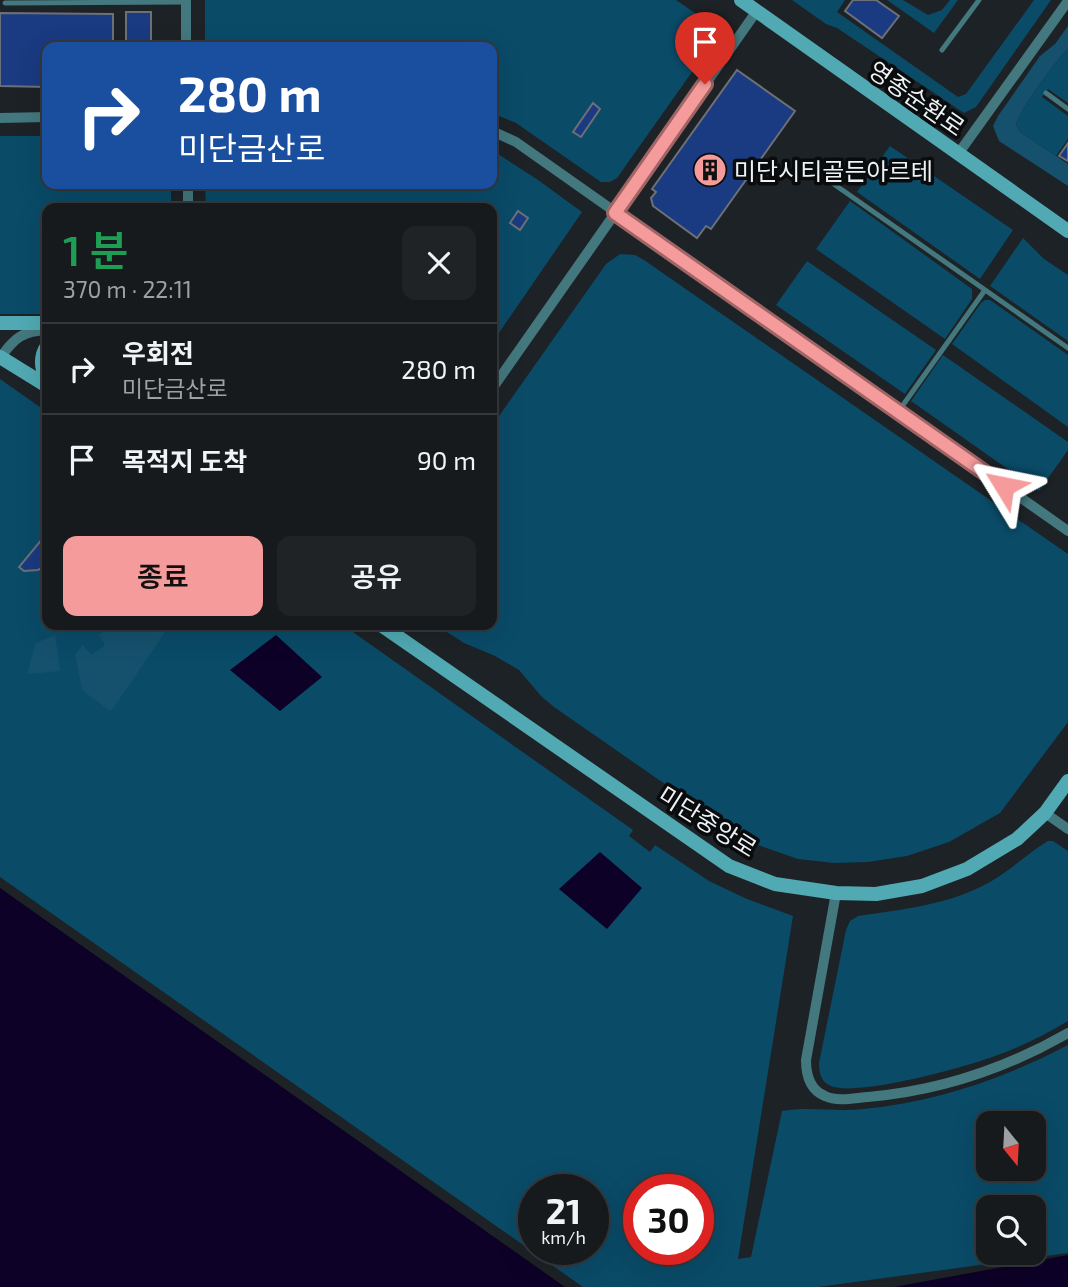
<!DOCTYPE html>
<html lang="ko">
<meta charset="utf-8">
<style>
body{margin:0;font-family:"Exo 2","Noto Sans KR",sans-serif;background:#1f2325;color:#f1f3f6;height:100vh;display:flex;flex-direction:column;font-size:26px;white-space:nowrap}
*{box-sizing:border-box;margin:0}
p{font-size:23px;color:#9ea1a3}
.icon{flex:none;width:38px;height:38px;fill:none;stroke:currentColor;stroke-width:2;stroke-linecap:round;stroke-linejoin:round}
.map{position:relative;flex:1;overflow:hidden}
.drawer{position:absolute;left:42px;top:203px;width:455px;height:427px;display:flex;flex-direction:column;background:#161a1c;border-radius:14px;box-shadow:0 7px 28px #0002,0 0 0 2px #35383b}
.drawer>*{flex:none}
.hud{position:absolute;left:42px;top:42px;width:455px;height:147px;border-radius:14px;box-shadow:0 7px 28px #0002,0 0 0 2px #35383b;background:#1a4fa0;color:#fff;overflow:hidden}
.needle{width:46px;rotate:162deg}
.controls{position:absolute;left:976px;top:1111px;display:grid;gap:14px}
.controls a{display:grid;place-items:center;width:70px;height:70px;border-radius:14px;background:#161a1c;box-shadow:0 7px 28px #0002,0 0 0 2px #35383b;font-size:35px}
.speed{position:absolute;left:518px;top:1174px;display:flex;gap:14px;font-size:35px;font-weight:700;text-align:center}
.speed>*{display:grid;place-content:center;width:91px;height:91px;border-radius:50%;background:#161a1c;box-shadow:0 7px 28px #0002,0 0 0 2px #35383b;line-height:1}
.speed small{font-size:18px;font-weight:400}
.speed .limit{border:10px solid #d22;background:#fff;color:#111}
.pin{position:absolute;display:grid;place-items:center;width:60px;height:60px;color:#fff;margin:-72px -30px;border-radius:50% 50% 50% 0;rotate:-45deg;box-shadow:0 0 7px #0007}
.pin .icon{rotate:45deg}
.me{position:absolute;width:77px;margin:-38px;rotate:305deg;stroke-linejoin:round;filter:drop-shadow(0 0 5px #0008)}
.turn{display:flex;align-items:center;gap:24px;height:147px;padding:0 21px;font-size:32px}
.turn .icon{width:91px;height:91px;stroke-width:2.5}
.turn b{display:block;font-size:49px;line-height:60px}
.round{display:grid;place-items:center;flex:none;width:74px;height:74px;border-radius:14px;background:#1f2325}
.headline{display:flex;align-items:center;justify-content:space-between;height:119px;padding:0 21px}
h1{font-size:42px;font-weight:600;line-height:52px;color:#1e9e55}
.action{display:flex;gap:14px;margin-top:auto;padding:14px 21px}
.action a{flex:1;height:80px;border-radius:14px;background:#f59b9c;color:#111;font-size:28px;font-weight:600;line-height:80px;text-align:center}
.action a+a{background:#1f2325;color:#f1f3f6}
ul{padding:0;list-style:none}
li{display:flex;align-items:center;gap:21px;height:91px;padding:0 21px;border-top:2px solid #35383b}
li div{flex:1}
li b{display:block;font-size:26px}
li em{font-style:normal}
.map>svg:first-child{display:block}
</style>
<div class="map">
<svg width="1068" height="1287" viewBox="0 0 1068 1287">
<rect width="100%" height="100%" fill="#1d2226"/>
<path fill="#0a4b68" fill-rule="evenodd" d="M205 0H676L708 22 714 41 617 178 610 182H601L516 123 492 113V47H205Z
M792 0H845L837 12 958 97 966 94 1034 0H1051L976 107 964 113 837 28 826 24Z
M887 0H903L928 15 942 10 950 0H958L934 33Z
M1068 49V103L1048 89 1042 97 1068 116V139L1056 156 1020 132 1016 125C1021 108 1055 61 1068 49Z
M0 136H47V184H171V208H47V314H0Z
M890 146 1013 230 980 279 857 192Z
M492 150 538 180 582 212 492 343V208H206L205 184H492Z
M850 201 972 289V299L945 339 816 249Z
M1023 238 1044 259 1068 275V341L990 286Z
M620 254 635 255 644 260 1068 554V722L1000 813 949 842 907 856 868 862 834 863 798 859 758 845 721 823 554 707 541 696 519 670 495 656 464 643 436 625H492V426L606 264Z
M807 261 936 350 905 394 776 305Z
M985 300H990L1068 355V427L952 344 981 303Z
M943 355 1068 442V450L1039 491 911 401Z
M0 379 47 412V625H331L336 629 339 625H343L633 830 629 836 650 852 655 845 709 881 747 899 793 916 738 1259 751 1257 782 1111C809 1106 836 1112 863 1109 936 1102 1003 1079 1068 1045V1253L818 1287H583L0 877ZM989 1124H1034V1169H989ZM534 1190H593V1250H534ZM639 1190H698V1250H639ZM989 1208H1034V1253H989Z
M1048 841H1053L1068 851V1021C1045 1035 1020 1047 995 1056 966 1067 857 1097 831 1086 821 1082 819 1073 819 1063L846 930 850 921 858 916C904 909 949 905 990 882 1011 870 1028 853 1048 841Z"/>
<path fill="#15516d" d="M1068 26V49C1055 61 1021 108 1016 125L1020 132 1068 164V186L999 141 993 126 998 116 1040 56 1055 44Z
M114 625H170L112 710H109L82 690 75 654 83 645 91 655 105 645 99 635Z
M55 635 60 671 27 674 36 643Z"/>
<path fill="#0d0127" d="M276 635 322 677 280 711 230 670Z
M600 852 642 888 607 929 559 889Z
M0 888 565 1287H0Z
M1068 1255V1287H894Z"/>
<path fill="#1a3a81" stroke="#6d7076" stroke-width="2" d="M853 0H876L899 16 882 38 845 11Z
M126 12H151V47H126Z
M0 13 113 14V47H47V87L0 86Z
M737 70 795 111 711 229 706 226 697 238 653 206 651 198 656 192 652 189Z
M593 103 600 109 581 137 573 132Z
M1068 143V161L1059 156Z
M518 211 528 218 520 230 510 223Z
M47 533V564L38 570 24 571 19 567Z"/>
<g fill="none" stroke-linecap="round" stroke-linejoin="round">
<path stroke="#43787e" stroke-width="5" d="M5 3 186 2
M942 50 979 0
M1046 93 1068 109
M808 166 1068 348
M898 412 985 290"/>
<path stroke="#43787e" stroke-width="10" d="M186 0V47
M0 118 47 117
M492 131 516 142 1068 531
M958 154 1068 1
M188 208V184
M1 357C14 338 23 331 47 330
M492 389 756 12
M1045 813 1068 829
M836 893 806 1060C806 1075 810 1090 825 1096 838 1102 854 1098 868 1097 938 1091 1007 1068 1068 1033"/>
<path stroke="#51a9b3" stroke-width="14" d="M741 0 1068 231
M0 323H47
M47 346C39 358 41 369 47 381
M0 357 47 386
M381 625 729 866 775 884 836 893 876 894 922 886 967 869 1017 839 1045 813 1068 781"/>
</g>
<g fill="none" stroke-linecap="round" stroke-linejoin="round">
<defs>
<path id="route" d="M705 84 615 213 1004 486"/>
</defs>
<use href="#route" stroke="#9f6565" stroke-width="18"/>
<use href="#route" stroke="#f59b9c" stroke-width="12"/>
</g>
<defs>
<symbol id="building-disc" viewBox="-11 -11 22 22"><circle r="9.5" fill="#f59b9c" stroke="#090b0d"/><path d="M-4-6H4V6H1V3H-1V6H-4ZM-2.5-4.3h1.7v1.8h-1.7ZM.8-4.3h1.7v1.8H.8ZM-2.5-1h1.7V.8h-1.7ZM.8-1h1.7V.8H.8Z" fill="#111"/></symbol>
</defs>
<g fill-rule="evenodd">
<use href="#building-disc" x="691" y="151" width="38" height="38"/>
</g>
<g text-anchor="middle" dominant-baseline="central" stroke-width="7" stroke-linejoin="round" paint-order="stroke">
<g font-size="24" fill="#eef2f4" stroke="#090b0d">
<text transform="translate(917 98) rotate(35)">영종순환로</text>
<text transform="translate(708 821) rotate(32)">미단중앙로</text>
</g>
<g font-size="24" fill="#eef2f4" stroke="#090b0d" text-anchor="start">
<text x="734" y="170">미단시티골든아르테</text>
</g>
</g>
</svg>
<div class="controls">
<a><svg class="needle" viewBox="-14 -14 28 28"><path d="M0-13l5 13h-10z" fill="#e53935"/><path d="M0 13l5-13h-10z" fill="#9ea1a3"/></svg></a>
<a><svg class="icon" aria-label="search" viewBox="0 0 24 24"><circle cx="10" cy="10" r="6"/><path d="M15 15l6 6"/></svg></a>
</div>
<div class="speed"><div>21<small>km/h</small></div><div class="limit">30</div></div>
<div class="pin" style="left:705px;top:84px;background:#d93025"><svg class="icon" aria-label="arrive" viewBox="0 0 24 24"><path d="M6 21V4h12l-3 4 3 4H6"/></svg></div>
<svg class="me" style="left:1004px;top:486px" viewBox="-20 -20 40 40"><path d="M0-17L14 15 0 8-14 15z" fill="#f59b9c" stroke="#fff" stroke-width="4"/></svg>
<div class="hud">
<div class="turn"><svg class="icon" aria-label="right" viewBox="0 0 24 24"><path d="M7 20v-9h11M14 6l5 5-5 5"/></svg><div><b>280 m</b>미단금산로</div></div>
</div>
<section class="drawer">
<div class="headline"><div><h1>1 분</h1><p>370 m · 22:11</p></div><a class="round"><svg class="icon" aria-label="close" viewBox="0 0 24 24"><path d="M6 6l12 12M18 6L6 18"/></svg></a></div>
<ul>
<li><svg class="icon" aria-label="right" viewBox="0 0 24 24"><path d="M7 20v-9h11M14 6l5 5-5 5"/></svg><div><b>우회전</b><p>미단금산로</p></div><em>280 m</em></li>
<li><svg class="icon" aria-label="arrive" viewBox="0 0 24 24"><path d="M6 21V4h12l-3 4 3 4H6"/></svg><div><b>목적지 도착</b></div><em>90 m</em></li>
</ul>
<div class="action"><a>종료</a><a>공유</a></div>
</section>
</div>
